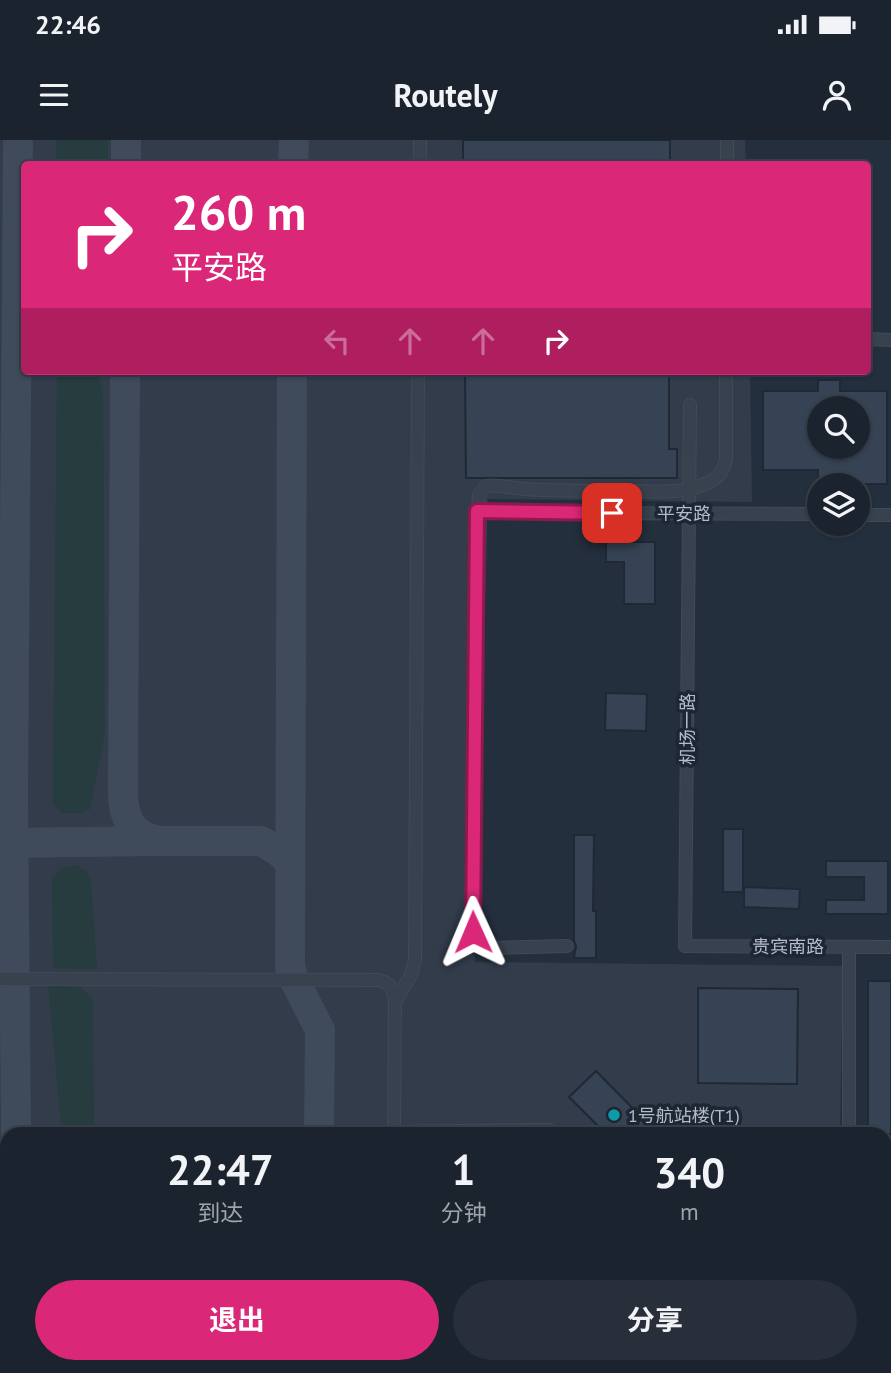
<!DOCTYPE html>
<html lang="zh">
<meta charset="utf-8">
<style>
body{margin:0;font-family:"PT Sans","Noto Sans SC",sans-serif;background:#282f3a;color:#f1f3f6;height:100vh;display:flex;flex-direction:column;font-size:26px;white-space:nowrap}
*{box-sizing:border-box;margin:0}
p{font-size:23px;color:#a0a4aa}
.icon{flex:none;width:38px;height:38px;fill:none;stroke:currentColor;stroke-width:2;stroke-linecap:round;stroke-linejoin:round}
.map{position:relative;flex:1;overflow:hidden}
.panel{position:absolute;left:0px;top:987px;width:892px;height:247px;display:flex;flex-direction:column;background:#1b232e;border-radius:21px 21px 0 0;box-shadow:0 2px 5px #0004,0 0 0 2px #39404a}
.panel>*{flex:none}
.top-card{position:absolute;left:21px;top:21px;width:850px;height:214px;border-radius:7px;box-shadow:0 2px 5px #0004,0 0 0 2px #39404a;background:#db2777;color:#fff;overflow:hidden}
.buttons{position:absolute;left:807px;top:256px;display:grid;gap:14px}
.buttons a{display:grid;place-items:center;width:63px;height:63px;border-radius:50%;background:#1b232e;box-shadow:0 2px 5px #0004,0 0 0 2px #39404a;font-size:35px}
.pin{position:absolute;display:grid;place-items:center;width:60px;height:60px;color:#fff;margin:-30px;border-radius:14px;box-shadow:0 4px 10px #0006}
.me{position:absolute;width:77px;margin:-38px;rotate:359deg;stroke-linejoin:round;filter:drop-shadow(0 0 5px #0008)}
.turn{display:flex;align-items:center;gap:24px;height:147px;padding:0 35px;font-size:32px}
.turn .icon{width:91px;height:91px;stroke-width:2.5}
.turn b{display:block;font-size:49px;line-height:60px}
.lanes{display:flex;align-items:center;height:66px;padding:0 35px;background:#0003;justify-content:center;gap:35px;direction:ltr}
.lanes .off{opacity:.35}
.eta{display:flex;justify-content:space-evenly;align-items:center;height:119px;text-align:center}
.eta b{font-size:42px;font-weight:700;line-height:49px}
.action{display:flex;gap:14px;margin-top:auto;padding:14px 35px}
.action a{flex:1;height:80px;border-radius:42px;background:#db2777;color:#fff;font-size:28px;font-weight:700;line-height:80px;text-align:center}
.action a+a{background:#282f3a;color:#f1f3f6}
.status{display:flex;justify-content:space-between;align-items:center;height:49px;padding:0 35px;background:#1b232e;direction:ltr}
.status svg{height:19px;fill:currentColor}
header{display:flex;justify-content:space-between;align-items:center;height:91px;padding:0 35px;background:#1b232e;font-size:32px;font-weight:700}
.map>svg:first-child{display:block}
</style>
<div class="status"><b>22:46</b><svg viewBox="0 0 49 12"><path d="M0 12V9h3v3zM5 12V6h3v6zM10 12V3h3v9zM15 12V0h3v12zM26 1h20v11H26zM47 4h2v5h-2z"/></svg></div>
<header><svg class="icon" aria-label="menu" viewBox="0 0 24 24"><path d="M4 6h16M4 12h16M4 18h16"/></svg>Routely<svg class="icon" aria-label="person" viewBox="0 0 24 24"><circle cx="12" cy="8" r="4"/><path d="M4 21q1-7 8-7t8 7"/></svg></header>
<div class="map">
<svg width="891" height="1233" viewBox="0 0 891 1233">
<rect width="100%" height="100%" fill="#242f3e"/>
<path fill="#323c4b" d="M0 0H745L746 24H24V231H750L752 362 488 359 475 822 843 826 840 994H7V1227H886L891 1233H0Z"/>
<path fill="#263c3f" d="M56 0H108V24H56Z
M57 231H98L103 253 105 592 90 669 79 673H62L53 664Z
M76 725 87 732 91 742 97 829 53 828 52 738 62 728Z
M48 844 80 846 93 860 94 994H62Z
M60 1227H241V1233H59Z"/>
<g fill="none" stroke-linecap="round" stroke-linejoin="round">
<path stroke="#3f4a5a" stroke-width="30" d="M126 24V0
M293 24 294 0
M125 231 123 652C123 678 132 698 162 701H261L278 711 290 723
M292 231 290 827 294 839 320 890 319 994
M0 703 158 701
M16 994 13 653 18 0
M0 1045 7 1034
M0 1081 3 1083 7 1090
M463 1227V1233
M16 1233V1227
M266 1233V1227"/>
</g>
<path fill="#364354" stroke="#1f2835" stroke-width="2" fill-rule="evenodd" d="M463 0H670V24H463Z
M465 231H669V309H677V338H466Z
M818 240H840V251H887V344H818V330H763V251H818ZM819 268H858V306H819Z
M606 402H655V464H624V422H606Z
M606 553 647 554 646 591 605 590Z
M723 689H743V752H723Z
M574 695H594L593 771H596V818H574L576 806 574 801Z
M826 721H888V774H826V760H864V737H826Z
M744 747 800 749 799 769 744 767Z
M868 841H891V994H868Z
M698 848 798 849 797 944 698 943Z
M596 931 658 994H606L569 957Z"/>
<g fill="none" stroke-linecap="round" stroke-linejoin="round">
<path stroke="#3a4453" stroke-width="16" stroke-dasharray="16 8" stroke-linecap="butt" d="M864 1233V1227"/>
<defs>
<path id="minor" d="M727 0V24
M420 24V0
M868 199 891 200
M690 265 685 806 891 807
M477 371 561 373 819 374
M858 375H891
M567 806 487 808 478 804 475 800 472 779 477 383 479 355 486 346C498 344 511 348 523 349 558 351 592 351 627 351 653 351 683 355 707 343 718 339 724 330 726 319V231
M0 839 377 840C391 842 393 849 395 862L394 992
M395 862 411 835 415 820 418 231
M394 994V992L536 990H549L557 994
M849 994V807
M391 1233V1227
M562 1233V1227"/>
<path id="major" d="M891 1079 886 1099 891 1229"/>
</defs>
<use href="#minor" stroke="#414a57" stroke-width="14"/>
<use href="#major" stroke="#414a57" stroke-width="18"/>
<use href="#minor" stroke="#38414e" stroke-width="12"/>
<use href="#major" stroke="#56606e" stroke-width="16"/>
</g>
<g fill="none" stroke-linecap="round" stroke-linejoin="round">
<defs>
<path id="route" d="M473 792 477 371 612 373"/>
</defs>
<use href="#route" stroke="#8e194d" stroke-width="18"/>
<use href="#route" stroke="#db2777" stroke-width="12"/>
</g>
<circle fill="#0f9aa8" stroke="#1d2633" stroke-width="2.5" cx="614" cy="975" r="7"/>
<g text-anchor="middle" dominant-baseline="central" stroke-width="7" stroke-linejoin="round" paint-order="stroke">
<g font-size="18" fill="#b4bcc9" stroke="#1d2633">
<text x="684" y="373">平安路</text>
<text transform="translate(687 589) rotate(-90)">机场一路</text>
<text x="788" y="806">贵宾南路</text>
</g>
<g font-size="18" fill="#b4bcc9" stroke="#1d2633" text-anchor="start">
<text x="628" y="975">1号航站楼(T1)</text>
</g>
</g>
</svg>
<div class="buttons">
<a><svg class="icon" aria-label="search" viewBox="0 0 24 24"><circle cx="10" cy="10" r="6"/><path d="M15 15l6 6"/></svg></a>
<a><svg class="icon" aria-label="layers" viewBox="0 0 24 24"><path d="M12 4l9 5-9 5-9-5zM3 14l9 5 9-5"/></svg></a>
</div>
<div class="pin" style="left:612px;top:373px;background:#d93025"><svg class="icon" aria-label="arrive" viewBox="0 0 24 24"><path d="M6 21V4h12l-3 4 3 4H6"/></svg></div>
<svg class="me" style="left:473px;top:792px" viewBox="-20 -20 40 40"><path d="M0-17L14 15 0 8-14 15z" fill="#db2777" stroke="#fff" stroke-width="4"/></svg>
<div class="top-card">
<div class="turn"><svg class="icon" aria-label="right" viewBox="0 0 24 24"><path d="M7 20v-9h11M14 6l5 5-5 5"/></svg><div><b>260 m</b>平安路</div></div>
<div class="lanes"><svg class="icon off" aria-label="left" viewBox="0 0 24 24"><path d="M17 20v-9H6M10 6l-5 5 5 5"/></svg><svg class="icon off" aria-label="ahead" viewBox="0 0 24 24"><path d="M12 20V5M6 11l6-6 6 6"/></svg><svg class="icon off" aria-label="ahead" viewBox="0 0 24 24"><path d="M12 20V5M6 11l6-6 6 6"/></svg><svg class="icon" aria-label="right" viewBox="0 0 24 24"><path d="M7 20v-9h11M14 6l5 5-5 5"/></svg></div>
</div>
<section class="panel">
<div class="eta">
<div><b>22:47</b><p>到达</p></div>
<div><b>1</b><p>分钟</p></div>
<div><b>340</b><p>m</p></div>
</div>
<div class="action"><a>退出</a><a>分享</a></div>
</section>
</div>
